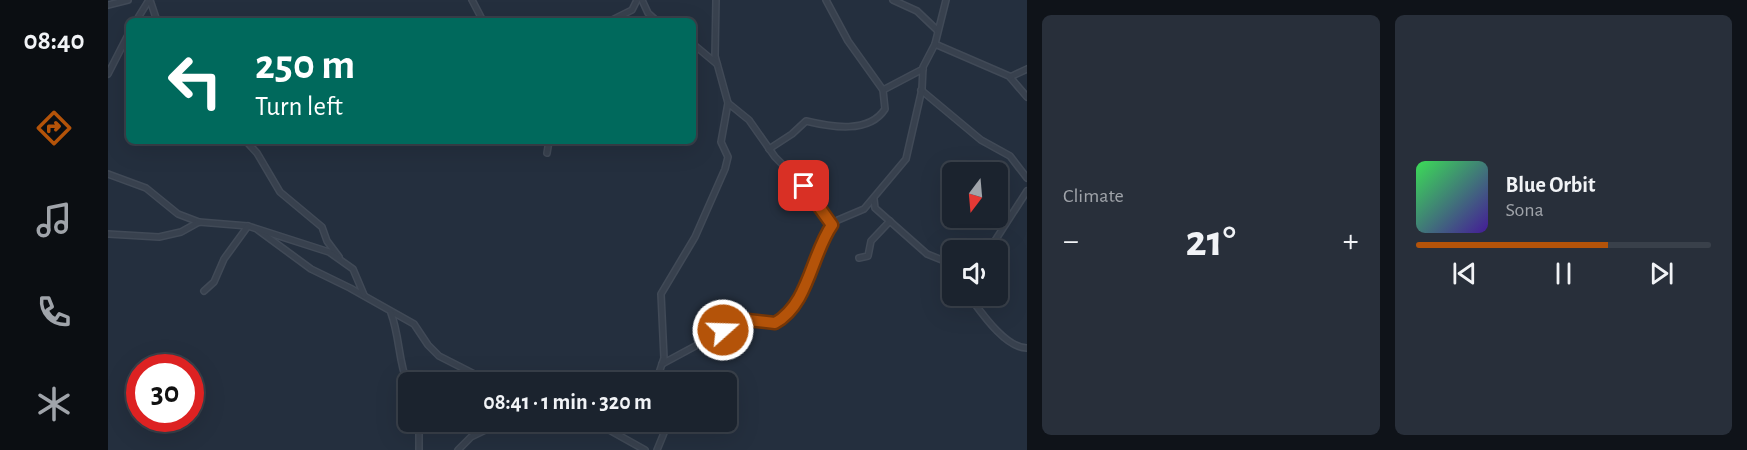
<!DOCTYPE html>
<html lang="en">
<head>
<meta charset="utf-8">
<style>
  :root { --surface:#1b232e; --page:#282f3a; --text:#f1f3f6; --muted:#a0a4aa; --line:#39404a; --accent:#b45309 }
  body { margin:0; font-family:"Alegreya Sans",sans-serif; background:var(--page); color:var(--text); height:100vh; display:flex; flex-direction:column; font-size:22px; white-space:nowrap }
  * { box-sizing:border-box; margin:0 }
  p { font-size:20px; color:var(--muted) }
  .icon { flex:none; width:33px; height:33px; fill:none; stroke:currentColor; stroke-width:2; stroke-linecap:round; stroke-linejoin:round }
  .map { position:relative; flex:1; overflow:hidden }
  .side { display:flex; flex-direction:column; gap:15px; padding:15px; background:#0f1319; width:720px }
  .side>* { flex:none }
  .guide { position:absolute; left:18px; top:18px; width:570px; height:126px; border-radius:9px; box-shadow:0 6px 24px #0002,0 0 0 2px var(--line); background:#00695c; color:#fff; overflow:hidden }
  .needle { width:39px; rotate:196deg }
  .fabs { position:absolute; left:834px; top:162px; display:grid; gap:12px }
  .fabs a { display:grid; place-items:center; width:66px; height:66px; border-radius:9px; background:var(--surface); box-shadow:0 6px 24px #0002,0 0 0 2px var(--line); font-size:30px }
  .speed { position:absolute; left:18px; top:354px; display:flex; gap:12px; font-size:30px; font-weight:700; text-align:center }
  .speed>* { display:grid; place-content:center; width:78px; height:78px; border-radius:50%; background:var(--surface); box-shadow:0 6px 24px #0002,0 0 0 2px var(--line); line-height:1 }
  .speed .limit { border:9px solid #d22; background:#fff; color:#111 }
  .pin { position:absolute; display:grid; place-items:center; width:51px; height:51px; color:#fff; margin:-26px; border-radius:12px; box-shadow:0 3px 9px #0006 }
  .me { position:absolute; width:66px; margin:-33px; rotate:70deg; stroke-linejoin:round; filter:drop-shadow(0 0 4px #0008) }
  .turn { display:flex; align-items:center; gap:21px; height:126px; padding:0 30px; font-size:27px }
  .turn .icon { width:78px; height:78px; stroke-width:2.5 }
  .turn b { display:block; font-size:42px; line-height:51px }
  .big { font-size:45px; font-weight:600; line-height:1.1 }
  .side .tile { flex:1; display:flex; flex-direction:column; justify-content:center; gap:9px; min-width:0; padding:0 21px; border-radius:9px; background:var(--page) }
  .song { display:flex; align-items:center; gap:18px }
  .cover { width:72px; height:72px; border-radius:9px; background:linear-gradient(135deg,hsl(130 70% 55%),hsl(260 70% 35%)) }
  .played { height:6px; border-radius:3px; background:linear-gradient(90deg,var(--accent) 65%,var(--line) 65%) }
  .keys { display:flex; justify-content:space-around; direction:ltr }
  .heat { display:flex; justify-content:space-between; align-items:center; font-size:33px; direction:ltr }
  .side .tiles { flex:1; display:grid; gap:15px; grid-template-columns:repeat(2,1fr) }
  .trip { position:absolute; left:290px; top:372px; width:339px; height:60px; border-radius:9px; background:var(--surface); box-shadow:0 6px 24px #0002,0 0 0 2px var(--line); font-weight:600; line-height:60px; text-align:center }
  main { display:flex; flex:1; min-height:0 }
  .tab-bar { display:flex; flex-direction:column; width:108px; justify-content:space-around; align-items:center; background:#0b0e12; color:var(--muted) }
  .tab-bar .icon { width:42px; height:42px }
  .tab-bar .current { color:var(--accent) }
  .tab-bar b { font-size:27px; color:var(--text) }
  .map>svg:first-child { display:block }
  .lines { fill:none; stroke-linecap:round; stroke-linejoin:round }
  .minor-casing { stroke:#414a57; stroke-width:8 }
  .minor { stroke:#38414e; stroke-width:5 }
  .route-casing { stroke:#753606; stroke-width:15 }
  .route { stroke:#b45309; stroke-width:10 }
</style>
</head>
<body>
<main>
<nav class="tab-bar">
<b>08:40</b>
<svg class="icon current" aria-label="directions" viewBox="0 0 24 24"><path d="M12 3l9 9-9 9-9-9zM9 14v-3h6M13 9l2 2-2 2"/></svg>
<svg class="icon" aria-label="music" viewBox="0 0 24 24"><path d="M9 18V5l10-2v13"/><circle cx="6" cy="18" r="3"/><circle cx="16" cy="16" r="3"/></svg>
<svg class="icon" aria-label="phone" viewBox="0 0 24 24"><path d="M5 4h4l2 5-3 2q2 4 5 5l2-3 5 2v4C11 20 4 13 5 4z"/></svg>
<svg class="icon" aria-label="climate" viewBox="0 0 24 24"><path d="M12 3v18M4 7l16 10M4 17L20 7"/></svg>
</nav>
<div class="map">
<svg width="919" height="450" viewBox="0 0 919 450">
  <rect width="100%" height="100%" fill="#242f3e"/>
  <g class="lines">
    <g class="minor-casing">
      <g id="minor">
        <path d="M42 0 49 21"/>
        <path d="M364 0 375 21"/>
        <path d="M534 0 540 13 549 21"/>
        <path d="M608 0 607 56 620 103 641 120 667 157 696 186 724 225"/>
        <path d="M785 0 809 11 829 30"/>
        <path d="M0 5 20 0"/>
        <path d="M28 21 41 0"/>
        <path d="M502 21 524 10 529 0"/>
        <path d="M585 44 609 64"/>
        <path d="M827 44 901 76 919 97"/>
        <path d="M0 74 21 33"/>
        <path d="M902 77 919 69"/>
        <path d="M775 90 815 69"/>
        <path d="M813 90 873 140 902 156 919 178"/>
        <path d="M138 141 149 153 172 192 214 227 219 241 231 257"/>
        <path d="M661 149 684 134 698 121C723 127 761 134 777 109L775 90 740 41 718 0"/>
        <path d="M439 153 441 141"/>
        <path d="M0 174 38 188 70 214 91 222"/>
        <path d="M766 199 767 208 819 254 844 264"/>
        <path d="M150 230 203 269 242 288 306 324 320 345 331 356 382 382"/>
        <path d="M0 234 51 237 73 232 91 222 140 226 221 252 245 269 256 295"/>
        <path d="M881 250 919 191"/>
        <path d="M751 258 760 256 763 241 782 221"/>
        <path d="M96 291 106 282 116 259 140 226"/>
        <path d="M861 296C873 312 897 348 919 348"/>
        <path d="M283 313C292 337 290 361 300 385"/>
        <path d="M554 364 630 323 647 320 667 323 675 319 691 297 723 226 730 220 756 209 798 159 814 89 815 67 827 44 838 0"/>
        <path d="M548 382 556 358 553 294 587 237 617 169 620 157 613 142 620 103"/>
        <path d="M311 422V450"/>
        <path d="M487 422 537 450"/>
        <path d="M350 450 363 437 394 422"/>
        <path d="M549 450 556 433 554 422"/>
      </g>
    </g>
    <use href="#minor" class="minor"/>
  </g>
  <g class="lines">
    <g class="route-casing">
      <path id="route" d="M615 330 640 320 667 323C701 304 703 255 724 225L696 186"/>
    </g>
    <use href="#route" class="route"/>
  </g>
</svg>
<div class="fabs">
<a><svg class="needle" viewBox="-14 -14 28 28"><path d="M0-13l5 13h-10z" fill="#e53935"/><path d="M0 13l5-13h-10z" fill="#a0a4aa"/></svg></a>
<a><svg class="icon" aria-label="sound" viewBox="0 0 24 24"><path d="M4 9h4l5-4v14l-5-4H4zM17 9q2 3 0 6"/></svg></a>
</div>
<div class="speed"><div class="limit">30</div></div>
<div class="pin" style="left:696px;top:186px;background:#d93025"><svg class="icon" aria-label="arrive" viewBox="0 0 24 24"><path d="M6 21V4h12l-3 4 3 4H6"/></svg></div>
<svg class="me" style="left:615px;top:330px" viewBox="-20 -20 40 40"><circle r="17" fill="#b45309" stroke="#fff" stroke-width="3"/><path d="M0-11L8 9 0 5-8 9z" fill="#fff"/></svg>
<div class="trip">08:41 · 1 min · 320 m</div>
<div class="guide">
<div class="turn"><svg class="icon" aria-label="left" viewBox="0 0 24 24"><path d="M17 20v-9H6M10 6l-5 5 5 5"/></svg><div><b>250 m</b>Turn left</div></div>
</div>
</div>
<section class="side">
<div class="tiles">
<div class="tile"><p>Climate</p>
<div class="heat"><a>−</a><b class="big">21°</b><a>+</a></div>
</div>
<div class="tile">
<div class="song"><i class="cover"></i><div><b>Blue Orbit</b><p>Sona</p></div></div>
<div class="played"></div>
<div class="keys"><svg class="icon" aria-label="previous" viewBox="0 0 24 24"><path d="M18 5L8 12l10 7zM5 5v14"/></svg><svg class="icon" aria-label="pause" viewBox="0 0 24 24"><path d="M8 5v14M16 5v14"/></svg><svg class="icon" aria-label="next" viewBox="0 0 24 24"><path d="M6 5l10 7-10 7zM19 5v14"/></svg></div>
</div>
</div>
</section>
</main>
</body>
</html>
